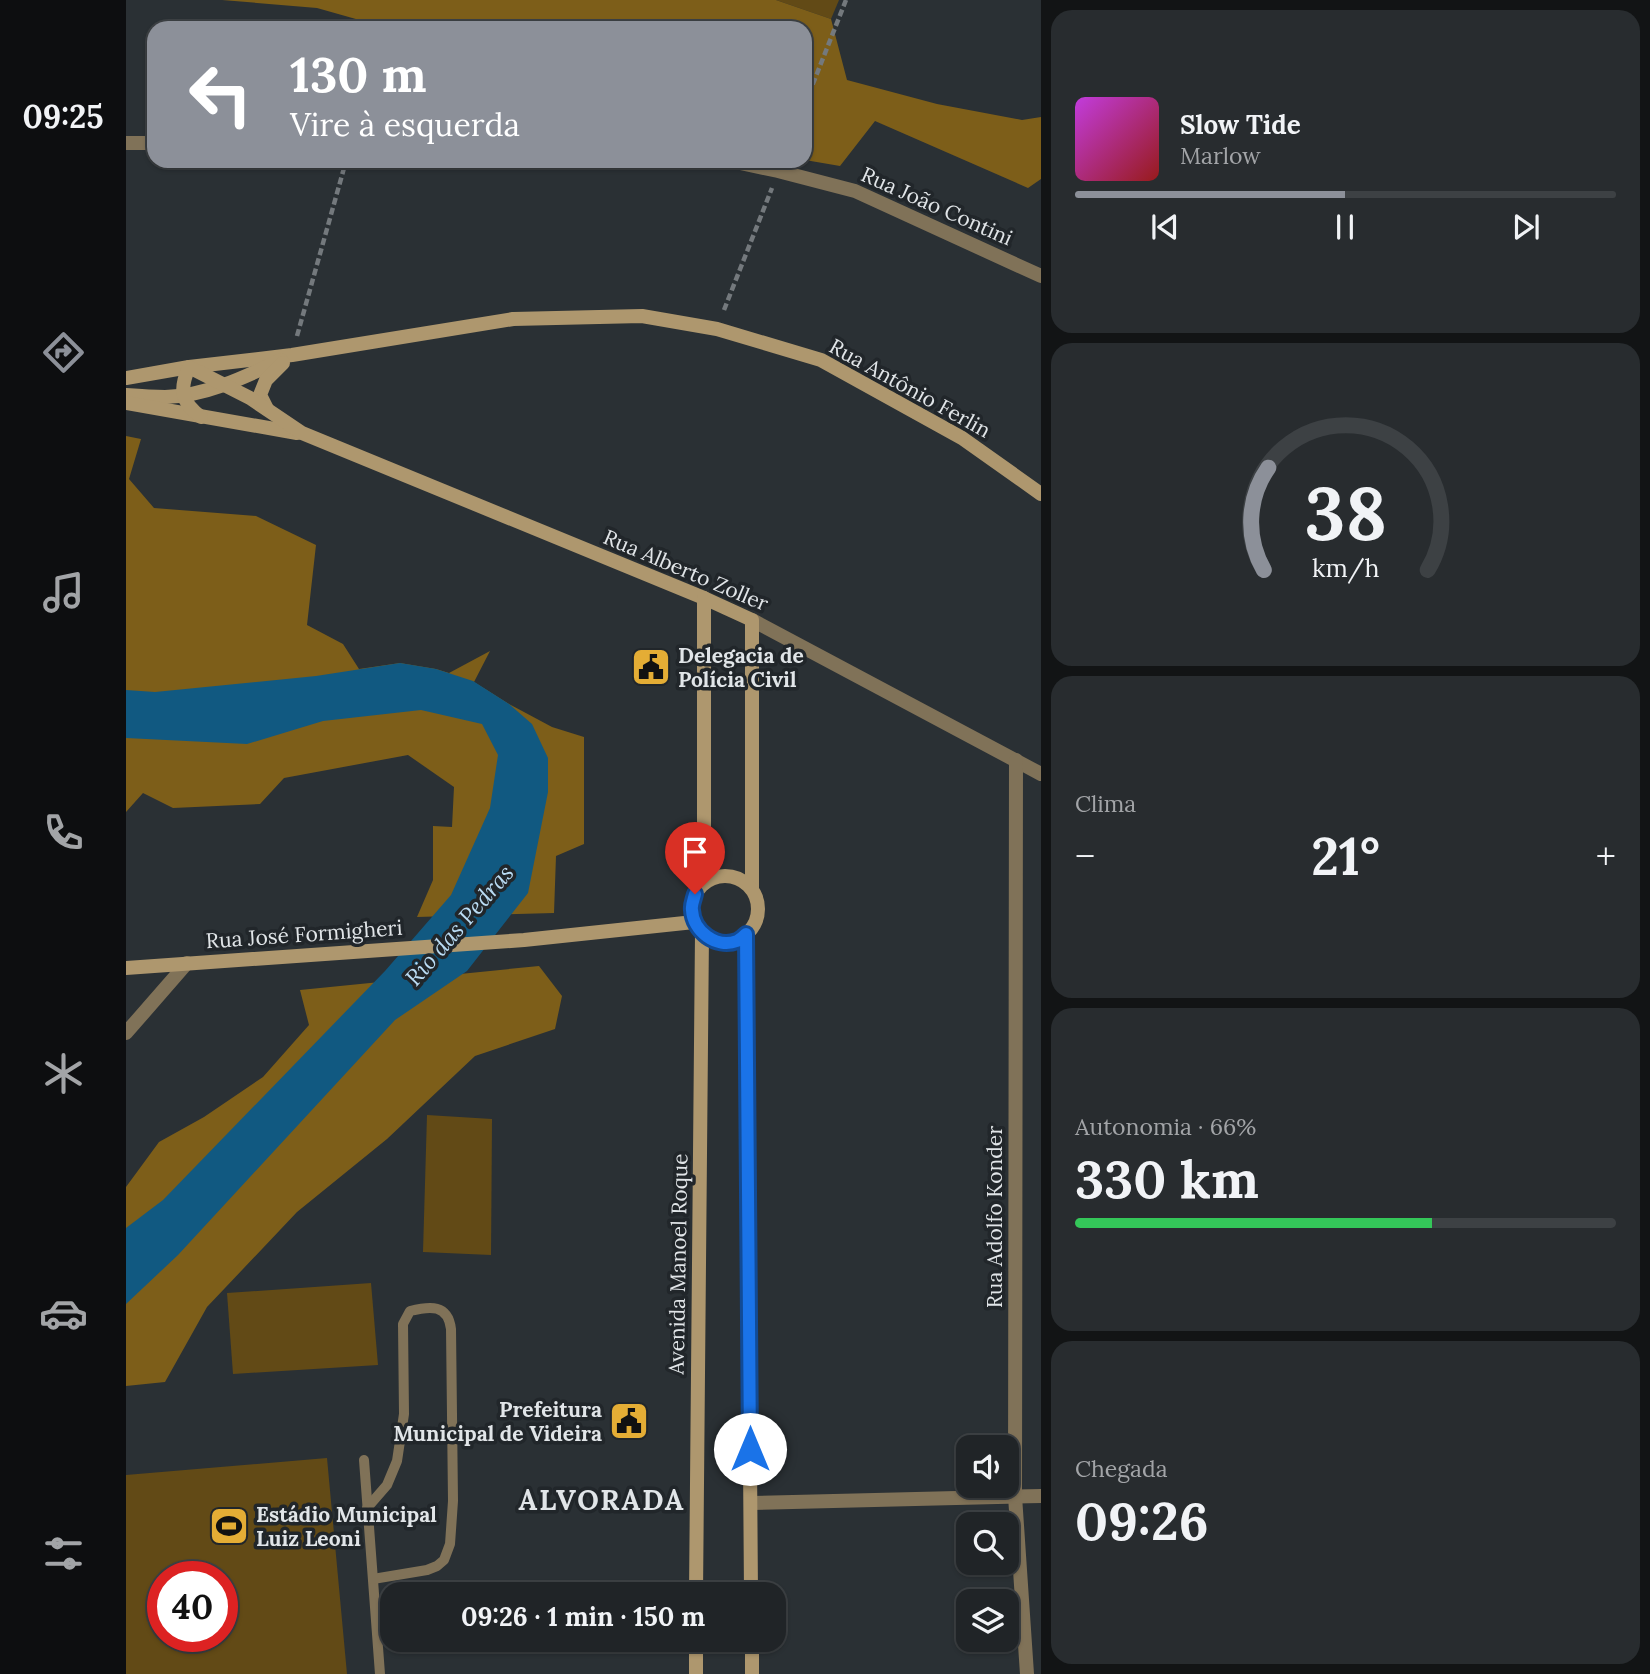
<!DOCTYPE html>
<html lang="pt">
<head>
<meta charset="utf-8">
<style>
  :root { --surface:#202427; --page:#282c2f; --text:#f1f3f6; --muted:#a2a4a7; --line:#3d4144; --accent:#8c9099 }
  body { margin:0; font-family:Lora,serif; background:var(--page); color:var(--text); height:100vh; display:flex; flex-direction:column; font-size:26px; white-space:nowrap }
  * { box-sizing:border-box; margin:0 }
  p { font-size:23px; color:var(--muted) }
  .icon { flex:none; width:38px; height:38px; fill:none; stroke:currentColor; stroke-width:2; stroke-linecap:round; stroke-linejoin:round }
  .map { position:relative; flex:1; overflow:hidden }
  .side { display:flex; flex-direction:column; gap:10px; padding:10px; background:#121415; width:609px }
  .side>* { flex:none }
  .guide { position:absolute; left:21px; top:21px; width:665px; height:147px; border-radius:21px; box-shadow:0 2px 5px #0004,0 0 0 2px var(--line); background:#8c9099; color:#fff; overflow:hidden }
  .buttons { position:absolute; left:830px; top:1435px; display:grid; gap:14px }
  .buttons a { display:grid; place-items:center; width:63px; height:63px; border-radius:14px; background:var(--surface); box-shadow:0 2px 5px #0004,0 0 0 2px var(--line); font-size:35px }
  .speed { position:absolute; left:21px; top:1561px; display:flex; gap:14px; font-size:35px; font-weight:700; text-align:center }
  .speed>* { display:grid; place-content:center; width:91px; height:91px; border-radius:50%; background:var(--surface); box-shadow:0 2px 5px #0004,0 0 0 2px var(--line); line-height:1 }
  .speed .limit { border:10px solid #d22; background:#fff; color:#111 }
  .pin { position:absolute; display:grid; place-items:center; width:60px; height:60px; color:#fff; margin:-72px -30px; border-radius:50% 50% 50% 0; rotate:-45deg; box-shadow:0 0 7px #0007 }
  .pin .icon { rotate:45deg }
  .me { position:absolute; width:77px; margin:-38px; rotate:0deg; stroke-linejoin:round; filter:drop-shadow(0 0 5px #0008) }
  .turn { display:flex; align-items:center; gap:24px; height:147px; padding:0 28px; font-size:32px }
  .turn .icon { width:91px; height:91px; stroke-width:2.5 }
  .turn b { display:block; font-size:49px; line-height:60px }
  .big { font-size:52px; font-weight:800; line-height:1.1 }
  .side .widget { flex:1; display:flex; flex-direction:column; justify-content:center; gap:10px; min-width:0; padding:0 24px; border-radius:21px; background:var(--page) }
  .side .dial { align-items:center; gap:0 }
  .dial svg { height:182px; overflow:visible; fill:none; stroke:var(--line); stroke-width:7; stroke-linecap:round; text-anchor:middle }
  .dial text { fill:var(--text); stroke:none }
  .song { display:flex; align-items:center; gap:21px }
  .cover { width:84px; height:84px; border-radius:10px; background:linear-gradient(135deg,hsl(290 70% 55%),hsl(0 70% 35%)) }
  .played { height:7px; border-radius:4px; background:linear-gradient(90deg,var(--accent) 50%,var(--line) 50%) }
  .keys { display:flex; justify-content:space-around; direction:ltr }
  .heat { display:flex; justify-content:space-between; align-items:center; font-size:38px; direction:ltr }
  .charge { height:10px; border-radius:5px; background:linear-gradient(90deg,#34c759 66%,var(--line) 0) }
  .trip { position:absolute; left:254px; top:1582px; width:406px; height:70px; border-radius:21px; background:var(--surface); box-shadow:0 2px 5px #0004,0 0 0 2px var(--line); font-weight:800; line-height:70px; text-align:center }
  main { display:flex; flex:1; min-height:0 }
  .dock { display:flex; flex-direction:column; width:126px; justify-content:space-around; align-items:center; background:#0d0e10; color:var(--muted) }
  .dock .icon { width:49px; height:49px }
  .dock .active { color:var(--accent) }
  .dock b { font-size:32px; color:var(--text) }
  .map>svg:first-child { display:block }
  .green { fill:#624a16; fill-rule:evenodd }
  .forest { fill:#7d5e19 }
  .water { fill:#115981 }
  .lines { fill:none; stroke-linecap:round; stroke-linejoin:round }
  .path { stroke:#74797d; stroke-width:4.5; stroke-dasharray:7 3.5; stroke-linecap:butt }
  .lane { stroke:#807258; stroke-width:10 }
  .street { stroke:#807258; stroke-width:14 }
  .secondary { stroke:#ae976e; stroke-width:14 }
  .route-casing { stroke:#114b97; stroke-width:18 }
  .route { stroke:#1a73e8; stroke-width:12 }
  .labels { text-anchor:middle; dominant-baseline:central; stroke-width:7; stroke-linejoin:round; paint-order:stroke }
  .street-label { font-size:21px; fill:#e1e5e8; stroke:#21262a }
  .poi-label { font-size:21px; font-weight:bold; fill:#e1e5e8; stroke:#21262a; text-anchor:start }
  .water-label { font-size:23px; font-style:italic; fill:#badcf4; stroke:#21262a }
  .district-label { font-size:28px; font-weight:bold; letter-spacing:2px; fill:#e1e5e8; stroke:#21262a }
</style>
</head>
<body>
<main>
<nav class="dock">
<b>09:25</b>
<svg class="icon active" aria-label="directions" viewBox="0 0 24 24"><path d="M12 3l9 9-9 9-9-9zM9 14v-3h6M13 9l2 2-2 2"/></svg>
<svg class="icon" aria-label="music" viewBox="0 0 24 24"><path d="M9 18V5l10-2v13"/><circle cx="6" cy="18" r="3"/><circle cx="16" cy="16" r="3"/></svg>
<svg class="icon" aria-label="phone" viewBox="0 0 24 24"><path d="M5 4h4l2 5-3 2q2 4 5 5l2-3 5 2v4C11 20 4 13 5 4z"/></svg>
<svg class="icon" aria-label="climate" viewBox="0 0 24 24"><path d="M12 3v18M4 7l16 10M4 17L20 7"/></svg>
<svg class="icon" aria-label="car" viewBox="0 0 24 24"><path d="M5 17H2v-5l4-1 3-4h7l3 4 3 1v5h-3M9 17h6M6 11h13"/><circle cx="7" cy="17" r="2"/><circle cx="17" cy="17" r="2"/></svg>
<svg class="icon" aria-label="filters" viewBox="0 0 24 24"><path d="M4 7h16M4 17h16"/><circle cx="9" cy="7" r="2"/><circle cx="15" cy="17" r="2"/></svg>
</nav>
<div class="map">
<svg width="915" height="1674" viewBox="0 0 915 1674">
  <rect width="100%" height="100%" fill="#2a3034"/>
  <g class="green">
    <path d="M650 0H713L705 19Z"/>
    <path d="M301 1115 366 1119 365 1255 297 1252Z"/>
    <path d="M245 1283 252 1365 107 1374 101 1293Z"/>
    <path d="M201 1458 221 1674H0V1475ZM37 1577H96V1636H37Z"/>
  </g>
  <g class="forest">
    <path d="M96 0H650L705 19 721 80 811 104 896 120 915 117V179L902 188 749 121 714 166 679 160V28H253L251 25 191 8Z"/>
    <path d="M0 436 15 439 3 479 28 508 130 516 190 545 181 625 217 644 233 669 274 663 310 669 323 673 364 651 348 682 383 704 426 727 458 737V844L430 856 428 913 291 917 307 880V826L326 827 328 787 282 755 158 778 134 804 47 808 17 793 0 812Z"/>
    <path d="M413 966 436 996 429 1029 349 1056 261 1139 171 1212 81 1307 39 1382 0 1386V1187L33 1142 78 1117 137 1077 183 1025 174 990Z"/>
  </g>
  <path class="water" d="M274 663 310 669 347 681 383 704 406 724 422 758V792L402 893 341 971 269 1020 52 1255 0 1304V1228L37 1200 259 971 325 895 364 808 372 755 356 724 295 710 197 721 121 744 0 738V690L29 692 190 676Z"/>
  <g class="lines">
    <g class="path">
      <path d="M679 104 720 0"/>
      <path d="M598 310 646 188"/>
      <path d="M171 336 220 161"/>
    </g>
    <g class="lane">
      <path d="M238 1460 254 1674"/>
      <path d="M241 1508 261 1485 271 1461 278 1414 277 1324 284 1311C304 1306 322 1304 325 1329L327 1501 324 1544 318 1560 311 1566 301 1570 247 1579"/>
    </g>
    <g class="street">
      <path d="M0 143H28"/>
      <path d="M605 161 652 171 729 191 915 276"/>
      <path d="M626 620 915 774"/>
      <path d="M890 760 889 1496 901 1674"/>
      <path d="M0 1033 61 963"/>
      <path d="M625 1503 915 1496"/>
    </g>
    <g class="secondary">
      <path d="M0 378 63 367 166 355 387 319 516 316 591 329 695 360 836 438 915 494"/>
      <path d="M0 395C13 396 26 397 39 397 80 396 119 377 155 360"/>
      <path d="M0 403 171 433"/>
      <path d="M141 409 134 395 140 380 157 363"/>
      <path d="M75 417C55 402 53 390 63 367L124 398 176 433 578 598 626 620V888"/>
      <path d="M578 598V882"/>
      <circle cx="599" cy="909" r="33"/>
      <path d="M620 934 625 1594"/>
      <path d="M0 968 398 940 568 922"/>
      <path d="M570 1594 576 933"/>
      <path d="M626 1640V1674"/>
      <path d="M570 1674V1640"/>
    </g>
  </g>
  <g class="lines">
    <g class="route-casing">
      <path id="route" d="M569 894C568 899 565 905 566 910 567 931 590 949 611 941 613 940 619 935 620 934L624 1449"/>
    </g>
    <use href="#route" class="route"/>
  </g>
  <defs>
    <g id="civic-square" transform="scale(2.0125)"><rect x="-9" y="-9" width="18" height="18" rx="4" fill="#e4ad35" stroke="#21262a"/><path d="M-.6-6.5H3V-4.5H.6V-3L4-1V1h2V6H-6V1h2V-1L-.6-3ZM-1.2 2.5V6h2.4V2.5Z" fill="#111"/></g>
    <g id="stadium-square" transform="scale(2.0125)"><rect x="-9" y="-9" width="18" height="18" rx="4" fill="#e4ad35" stroke="#21262a"/><path d="M0-5a6.5 5 0 1 0 0 10a6.5 5 0 1 0 0-10ZM-3.5-1.8h7v3.6h-7Z" fill="#111"/></g>
  </defs>
  <g fill-rule="evenodd">
    <use href="#civic-square" x="525" y="667"/>
    <use href="#civic-square" x="503" y="1421"/>
    <use href="#stadium-square" x="103" y="1526"/>
  </g>
  <g class="labels">
    <g class="street-label">
      <text transform="translate(811 206) rotate(24)">Rua João Contini</text>
      <text transform="translate(784 388) rotate(29)">Rua Antônio Ferlin</text>
      <text transform="translate(560 570) rotate(23)">Rua Alberto Zoller</text>
      <text transform="translate(178 934) rotate(-4)">Rua José Formigheri</text>
      <text transform="translate(868 1217) rotate(-90)">Rua Adolfo Konder</text>
      <text transform="translate(552 1264) rotate(-89)">Avenida Manoel Roque</text>
    </g>
    <g class="poi-label">
      <text x="552" y="655">Delegacia de<tspan x="552" dy="24">Polícia Civil</tspan></text>
      <text x="476" y="1409" text-anchor="end">Prefeitura<tspan x="476" dy="24">Municipal de Videira</tspan></text>
      <text x="130" y="1514">Estádio Municipal<tspan x="130" dy="24">Luiz Leoni</tspan></text>
    </g>
    <g class="water-label">
      <text transform="translate(333 925) rotate(-49)">Rio das Pedras</text>
    </g>
    <g class="district-label">
      <text x="476" y="1500">ALVORADA</text>
    </g>
  </g>
</svg>
<div class="buttons">
<a><svg class="icon" aria-label="sound" viewBox="0 0 24 24"><path d="M4 9h4l5-4v14l-5-4H4zM17 9q2 3 0 6"/></svg></a>
<a><svg class="icon" aria-label="search" viewBox="0 0 24 24"><circle cx="10" cy="10" r="6"/><path d="M15 15l6 6"/></svg></a>
<a><svg class="icon" aria-label="layers" viewBox="0 0 24 24"><path d="M12 4l9 5-9 5-9-5zM3 14l9 5 9-5"/></svg></a>
</div>
<div class="speed"><div class="limit">40</div></div>
<div class="pin" style="left:569px;top:894px;background:#d93025"><svg class="icon" aria-label="arrive" viewBox="0 0 24 24"><path d="M6 21V4h12l-3 4 3 4H6"/></svg></div>
<svg class="me" style="left:624px;top:1449px" viewBox="-20 -20 40 40"><circle r="19" fill="#fff"/><path d="M0-13L10 11 0 6-10 11z" fill="#1a73e8"/></svg>
<div class="trip">09:26 · 1 min · 150 m</div>
<div class="guide">
<div class="turn"><svg class="icon" aria-label="left" viewBox="0 0 24 24"><path d="M17 20v-9H6M10 6l-5 5 5 5"/></svg><div><b>130 m</b>Vire à esquerda</div></div>
</div>
</div>
<section class="side">
<div class="widget">
<div class="song"><i class="cover"></i><div><b>Slow Tide</b><p>Marlow</p></div></div>
<div class="played"></div>
<div class="keys"><svg class="icon" aria-label="previous" viewBox="0 0 24 24"><path d="M18 5L8 12l10 7zM5 5v14"/></svg><svg class="icon" aria-label="pause" viewBox="0 0 24 24"><path d="M8 5v14M16 5v14"/></svg><svg class="icon" aria-label="next" viewBox="0 0 24 24"><path d="M6 5l10 7-10 7zM19 5v14"/></svg></div>
</div>
<div class="widget dial"><svg viewBox="0 0 100 80">
<path d="M14 69A42 42 0 1 1 86 69"/>
<path d="M14 69A42 42 0 0 1 16 24" stroke="#8c9099"/>
<text x="50" y="56" font-size="32" font-weight="700">38</text>
<text x="50" y="72" font-size="11">km/h</text>
</svg></div>
<div class="widget"><p>Clima</p>
<div class="heat"><a>−</a><b class="big">21°</b><a>+</a></div>
</div>
<div class="widget"><p>Autonomia · 66%</p><b class="big">330 km</b><div class="charge"></div></div>
<div class="widget"><p>Chegada</p><b class="big">09:26</b></div>
</section>
</main>
</body>
</html>
